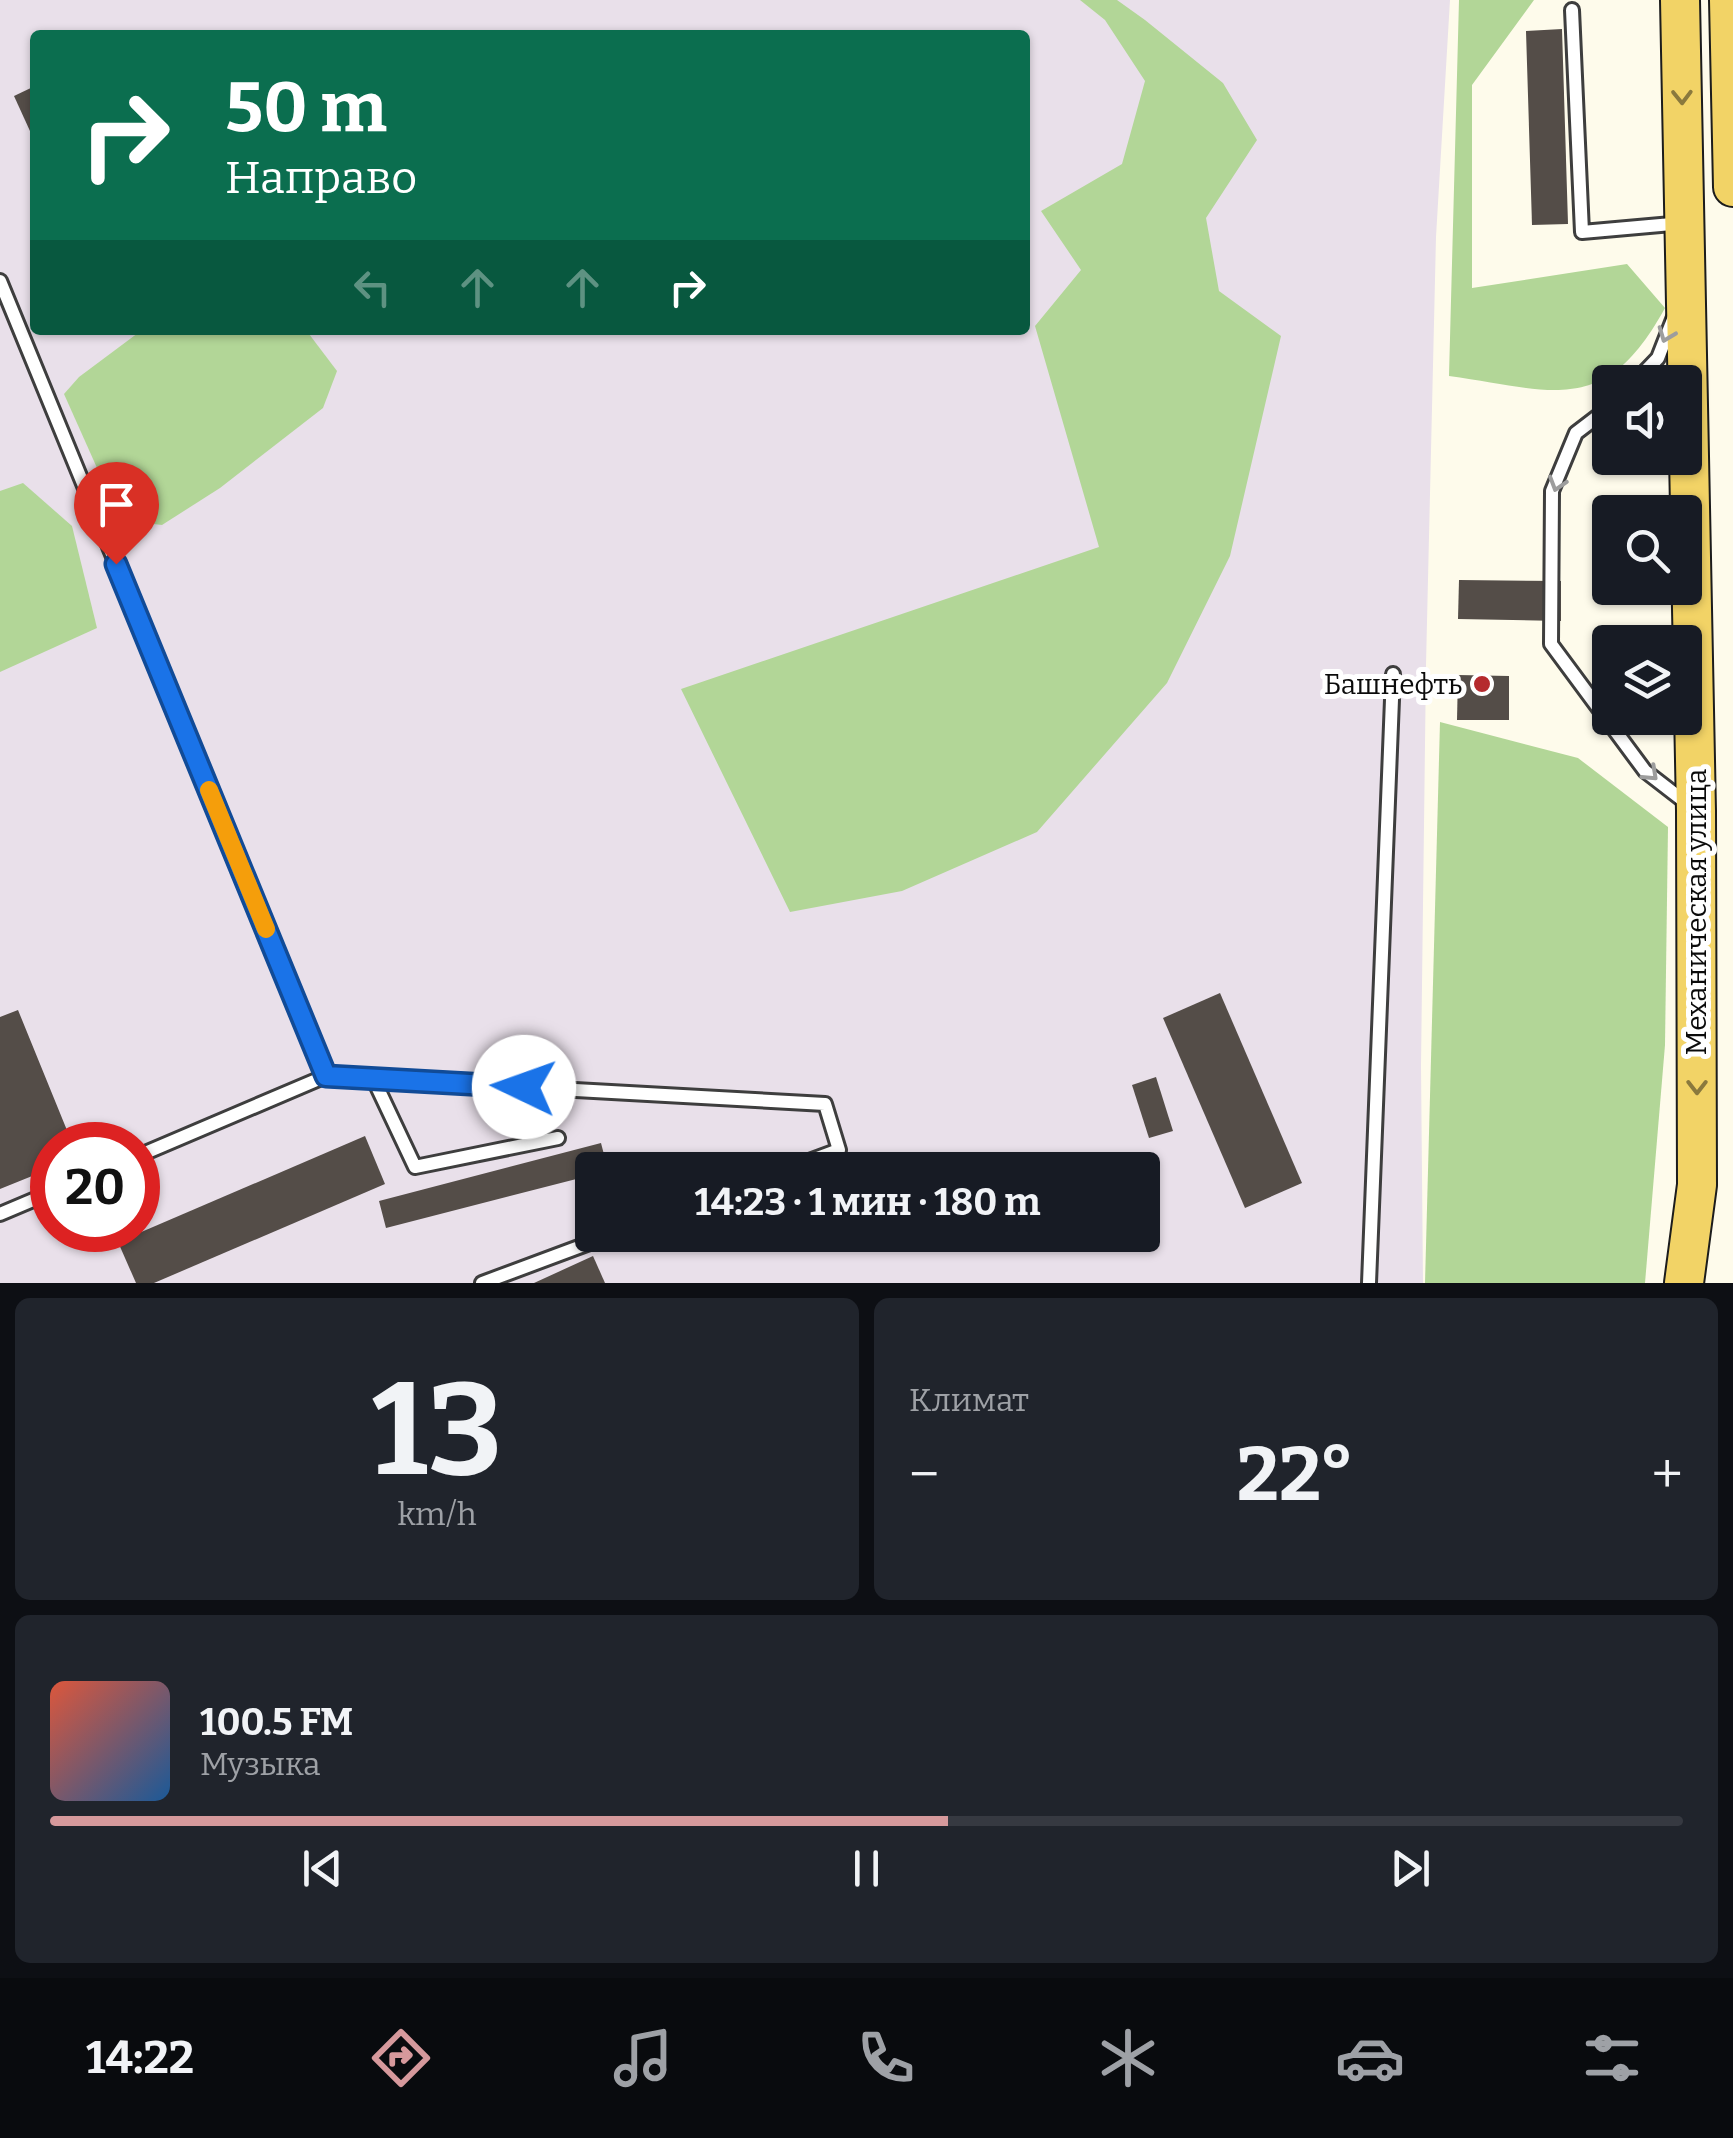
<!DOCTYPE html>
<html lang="ru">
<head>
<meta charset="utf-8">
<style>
  :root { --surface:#171b24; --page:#20242c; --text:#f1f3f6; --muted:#9ea1a6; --line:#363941; --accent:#d6999c }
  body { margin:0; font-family:Bitter,serif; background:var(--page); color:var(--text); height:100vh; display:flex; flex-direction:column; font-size:38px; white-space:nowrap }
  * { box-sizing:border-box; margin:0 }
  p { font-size:32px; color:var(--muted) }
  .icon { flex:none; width:55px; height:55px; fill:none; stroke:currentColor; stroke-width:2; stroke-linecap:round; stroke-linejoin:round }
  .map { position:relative; height:1283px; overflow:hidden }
  .drawer { display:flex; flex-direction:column; gap:15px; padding:15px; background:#0d0f14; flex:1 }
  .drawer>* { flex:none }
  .hud { position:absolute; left:30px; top:30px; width:1000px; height:305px; border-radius:10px; box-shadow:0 2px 8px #0004; background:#0b6e4f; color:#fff; overflow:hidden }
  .buttons { position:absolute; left:1592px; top:365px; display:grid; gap:20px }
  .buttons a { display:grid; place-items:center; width:110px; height:110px; border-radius:10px; background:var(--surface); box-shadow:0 2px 8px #0004; font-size:50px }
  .speed { position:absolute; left:30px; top:1122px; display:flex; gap:20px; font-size:50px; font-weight:700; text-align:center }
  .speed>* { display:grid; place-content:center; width:130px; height:130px; border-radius:50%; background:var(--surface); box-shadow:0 2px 8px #0004; line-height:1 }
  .speed .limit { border:15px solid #d22; background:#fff; color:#111 }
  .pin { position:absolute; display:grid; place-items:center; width:85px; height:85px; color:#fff; margin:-102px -42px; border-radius:50% 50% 50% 0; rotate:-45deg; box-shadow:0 0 10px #0007 }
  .pin .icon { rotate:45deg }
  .me { position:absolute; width:110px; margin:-55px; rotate:273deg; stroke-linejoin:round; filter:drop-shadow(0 0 8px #0008) }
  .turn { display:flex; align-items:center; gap:35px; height:210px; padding:0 30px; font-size:45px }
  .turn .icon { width:130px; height:130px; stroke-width:2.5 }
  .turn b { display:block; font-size:70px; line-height:85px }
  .lanes { display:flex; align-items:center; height:95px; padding:0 30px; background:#0003; justify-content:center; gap:50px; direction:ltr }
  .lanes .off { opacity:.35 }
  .big { font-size:75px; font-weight:700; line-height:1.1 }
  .drawer .widget { flex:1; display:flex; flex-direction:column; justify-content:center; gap:15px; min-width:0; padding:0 35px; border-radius:15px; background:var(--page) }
  .drawer .dial { align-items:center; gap:0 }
  .dial b { font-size:130px; line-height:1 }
  .song { display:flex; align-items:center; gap:30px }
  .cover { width:120px; height:120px; border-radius:15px; background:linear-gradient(135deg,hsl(10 70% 55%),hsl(210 70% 35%)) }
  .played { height:10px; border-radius:5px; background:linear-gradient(90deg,var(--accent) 55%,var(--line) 55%) }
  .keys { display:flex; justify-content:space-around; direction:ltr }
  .heat { display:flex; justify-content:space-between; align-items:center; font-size:55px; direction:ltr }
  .drawer .tiles { flex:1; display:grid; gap:15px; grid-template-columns:1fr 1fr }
  .widget:last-child { grid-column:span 2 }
  .trip { position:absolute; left:575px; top:1152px; width:585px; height:100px; border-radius:10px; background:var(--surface); box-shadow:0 2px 8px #0004; font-weight:700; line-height:100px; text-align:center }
  .tabs { display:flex; height:160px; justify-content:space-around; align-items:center; background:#090b0e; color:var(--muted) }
  .tabs .icon { width:70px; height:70px }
  .tabs .selected { color:var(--accent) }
  .tabs b { font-size:45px; color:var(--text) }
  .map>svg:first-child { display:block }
  .industrial { fill:#e9e0ea; fill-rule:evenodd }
  .forest { fill:#b2d697 }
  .building { fill:#544d48 }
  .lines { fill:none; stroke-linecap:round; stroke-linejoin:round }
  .service-casing { stroke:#3e3e3e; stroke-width:18 }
  .primary-casing { stroke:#1c1c1c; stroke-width:42 }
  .service { stroke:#fff; stroke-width:12 }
  .primary { stroke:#f2d366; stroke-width:38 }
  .oneway { stroke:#8a793d }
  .oneway2 { stroke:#9d9d9d }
  .route-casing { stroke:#114b97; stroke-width:25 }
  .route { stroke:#1a73e8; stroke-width:18 }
  .slow { stroke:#f59e0b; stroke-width:18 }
  .poi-dot { fill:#b52a2e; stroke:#fff; stroke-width:4 }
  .labels { text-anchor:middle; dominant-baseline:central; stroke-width:10; stroke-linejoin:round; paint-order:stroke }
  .poi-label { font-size:28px; fill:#0b0b0b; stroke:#fff; text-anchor:end }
  .street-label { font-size:28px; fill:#0b0b0b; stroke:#fff }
</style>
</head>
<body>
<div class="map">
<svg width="1733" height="1283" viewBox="0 0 1733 1283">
  <rect width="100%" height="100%" fill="#fefbeb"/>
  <path class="industrial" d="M0 0H1450L1436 237 1426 665 1421 1066 1423 1283H0ZM35 35H1025V330H35ZM52 1145H138V1230H52ZM592 1170H1142V1235H592Z"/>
  <g class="forest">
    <path d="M1080 0H1117L1145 20 1223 83 1257 140 1206 218 1219 291 1281 336 1230 556 1167 683 1037 832 902 891 790 912 681 689 1099 547 1035 326 1081 270 1041 211 1122 164 1145 81 1105 20Z"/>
    <path d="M1459 0H1534L1472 85V288L1627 264 1665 308C1605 417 1556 391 1449 376Z"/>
    <path d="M142 330H306L337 371 323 408 220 488 162 525 127 521 110 497 64 394 79 377Z"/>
    <path d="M23 483 72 526 97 628 0 672V491Z"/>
    <path d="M1440 722 1578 758 1668 827 1665 1045 1645 1283H1425Z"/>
  </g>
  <g class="building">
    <path d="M1562 29 1568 224 1532 225 1526 31Z"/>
    <path d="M35 86V142L14 96Z"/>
    <path d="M1459 580 1561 581V621L1458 619Z"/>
    <path d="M1458 675 1509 676V720H1457Z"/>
    <path d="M1220 993 1302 1183 1245 1208 1163 1018Z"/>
    <path d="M18 1010 73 1145H52V1168L0 1189V1017Z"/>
    <path d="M1156 1077 1173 1131 1149 1138 1132 1085Z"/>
    <path d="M365 1136 385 1184 154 1283H136L118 1242Z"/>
    <path d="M601 1143 608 1170H592V1175L386 1228 379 1201Z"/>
    <path d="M734 1235H766L768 1240 741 1252Z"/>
    <path d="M593 1256 605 1283H534Z"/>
  </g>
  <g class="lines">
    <g class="service-casing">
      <g id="service">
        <path d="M1572 10 1582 232 1683 223"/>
        <path d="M0 281 326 1076"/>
        <path d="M1635 382 1658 358 1674 317"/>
        <path d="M1610 407 1576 433 1552 491 1551 644 1645 771 1689 805"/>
        <path d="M373 1078 415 1167 558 1138"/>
        <path d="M138 1156 326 1076 825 1104 839 1150 785 1170"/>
        <path d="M0 1214 52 1192"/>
        <path d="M482 1283 611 1235"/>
        <path d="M1369 1283 1393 674"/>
      </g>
    </g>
    <g class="primary-casing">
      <g id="primary">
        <path d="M1680 0 1696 811 1697 1185 1684 1283"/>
        <path d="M1729 0 1733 187"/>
      </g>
    </g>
    <use href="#service" class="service"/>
    <use href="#primary" class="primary"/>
  </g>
  <defs><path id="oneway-chevron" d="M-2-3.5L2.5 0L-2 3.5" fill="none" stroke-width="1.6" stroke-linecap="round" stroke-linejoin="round" transform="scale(2.5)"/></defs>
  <g class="oneway">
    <use href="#oneway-chevron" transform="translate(1682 97) rotate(89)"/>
    <use href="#oneway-chevron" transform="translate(1697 1087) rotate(90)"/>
  </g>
  <g class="oneway2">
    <use href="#oneway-chevron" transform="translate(1666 335) rotate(111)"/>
    <use href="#oneway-chevron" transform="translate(1557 484) rotate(107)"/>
    <use href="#oneway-chevron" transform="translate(1651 774) rotate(43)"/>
  </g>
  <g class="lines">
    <g class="route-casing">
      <path id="route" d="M116 564 326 1076 524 1087"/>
    </g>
    <use href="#route" class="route"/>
    <path class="slow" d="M209 790 266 929"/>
  </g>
  <circle class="poi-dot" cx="1482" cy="684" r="10"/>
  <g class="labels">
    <g class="poi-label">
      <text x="1462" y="684">Башнефть</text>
    </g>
    <g class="street-label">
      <text transform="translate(1696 912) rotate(-90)">Механическая улица</text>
    </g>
  </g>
</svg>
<div class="buttons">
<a><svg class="icon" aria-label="sound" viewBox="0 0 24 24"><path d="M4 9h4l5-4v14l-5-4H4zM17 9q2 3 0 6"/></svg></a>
<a><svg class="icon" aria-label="search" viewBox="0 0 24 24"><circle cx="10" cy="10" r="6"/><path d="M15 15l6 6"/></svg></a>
<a><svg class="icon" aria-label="layers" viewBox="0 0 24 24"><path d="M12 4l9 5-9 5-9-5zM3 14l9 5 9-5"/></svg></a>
</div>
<div class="speed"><div class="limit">20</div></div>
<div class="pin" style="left:116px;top:564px;background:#d93025"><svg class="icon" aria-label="arrive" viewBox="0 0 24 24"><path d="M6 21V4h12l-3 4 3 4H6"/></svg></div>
<svg class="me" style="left:524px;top:1087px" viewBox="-20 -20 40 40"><circle r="19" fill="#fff"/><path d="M0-13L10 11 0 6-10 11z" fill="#1a73e8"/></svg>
<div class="trip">14:23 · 1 мин · 180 m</div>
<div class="hud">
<div class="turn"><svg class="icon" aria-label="right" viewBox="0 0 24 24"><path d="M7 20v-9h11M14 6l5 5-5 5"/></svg><div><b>50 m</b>Направо</div></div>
<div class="lanes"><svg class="icon off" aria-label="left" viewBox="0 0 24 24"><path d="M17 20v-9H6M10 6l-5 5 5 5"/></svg><svg class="icon off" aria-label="ahead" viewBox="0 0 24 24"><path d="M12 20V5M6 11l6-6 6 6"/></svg><svg class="icon off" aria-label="ahead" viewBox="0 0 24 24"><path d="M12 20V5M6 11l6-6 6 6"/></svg><svg class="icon" aria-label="right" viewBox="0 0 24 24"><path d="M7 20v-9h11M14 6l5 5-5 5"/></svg></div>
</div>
</div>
<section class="drawer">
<div class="tiles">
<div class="widget dial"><b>13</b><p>km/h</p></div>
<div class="widget"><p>Климат</p>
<div class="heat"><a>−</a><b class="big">22°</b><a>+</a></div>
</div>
<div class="widget">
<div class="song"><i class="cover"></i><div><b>100.5 FM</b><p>Музыка</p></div></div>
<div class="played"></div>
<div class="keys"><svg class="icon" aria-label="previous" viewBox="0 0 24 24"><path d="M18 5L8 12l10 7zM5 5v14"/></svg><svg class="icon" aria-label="pause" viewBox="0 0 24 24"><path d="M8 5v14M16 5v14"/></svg><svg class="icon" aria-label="next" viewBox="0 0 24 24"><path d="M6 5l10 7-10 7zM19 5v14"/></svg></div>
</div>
</div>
</section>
<nav class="tabs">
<b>14:22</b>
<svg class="icon selected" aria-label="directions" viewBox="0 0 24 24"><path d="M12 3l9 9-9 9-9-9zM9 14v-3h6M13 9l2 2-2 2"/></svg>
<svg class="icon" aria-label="music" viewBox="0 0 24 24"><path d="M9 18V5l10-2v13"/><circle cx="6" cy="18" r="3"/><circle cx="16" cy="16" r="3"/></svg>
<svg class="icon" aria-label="phone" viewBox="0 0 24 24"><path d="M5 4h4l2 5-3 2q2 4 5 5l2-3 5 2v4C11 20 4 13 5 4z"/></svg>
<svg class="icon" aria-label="climate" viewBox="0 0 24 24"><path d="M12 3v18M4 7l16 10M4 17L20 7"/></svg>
<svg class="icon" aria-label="car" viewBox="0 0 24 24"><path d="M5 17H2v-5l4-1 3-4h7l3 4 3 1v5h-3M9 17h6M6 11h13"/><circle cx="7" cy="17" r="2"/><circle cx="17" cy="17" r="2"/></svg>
<svg class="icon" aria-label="filters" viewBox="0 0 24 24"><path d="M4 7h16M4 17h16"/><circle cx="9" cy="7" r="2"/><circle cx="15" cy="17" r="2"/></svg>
</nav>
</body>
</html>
